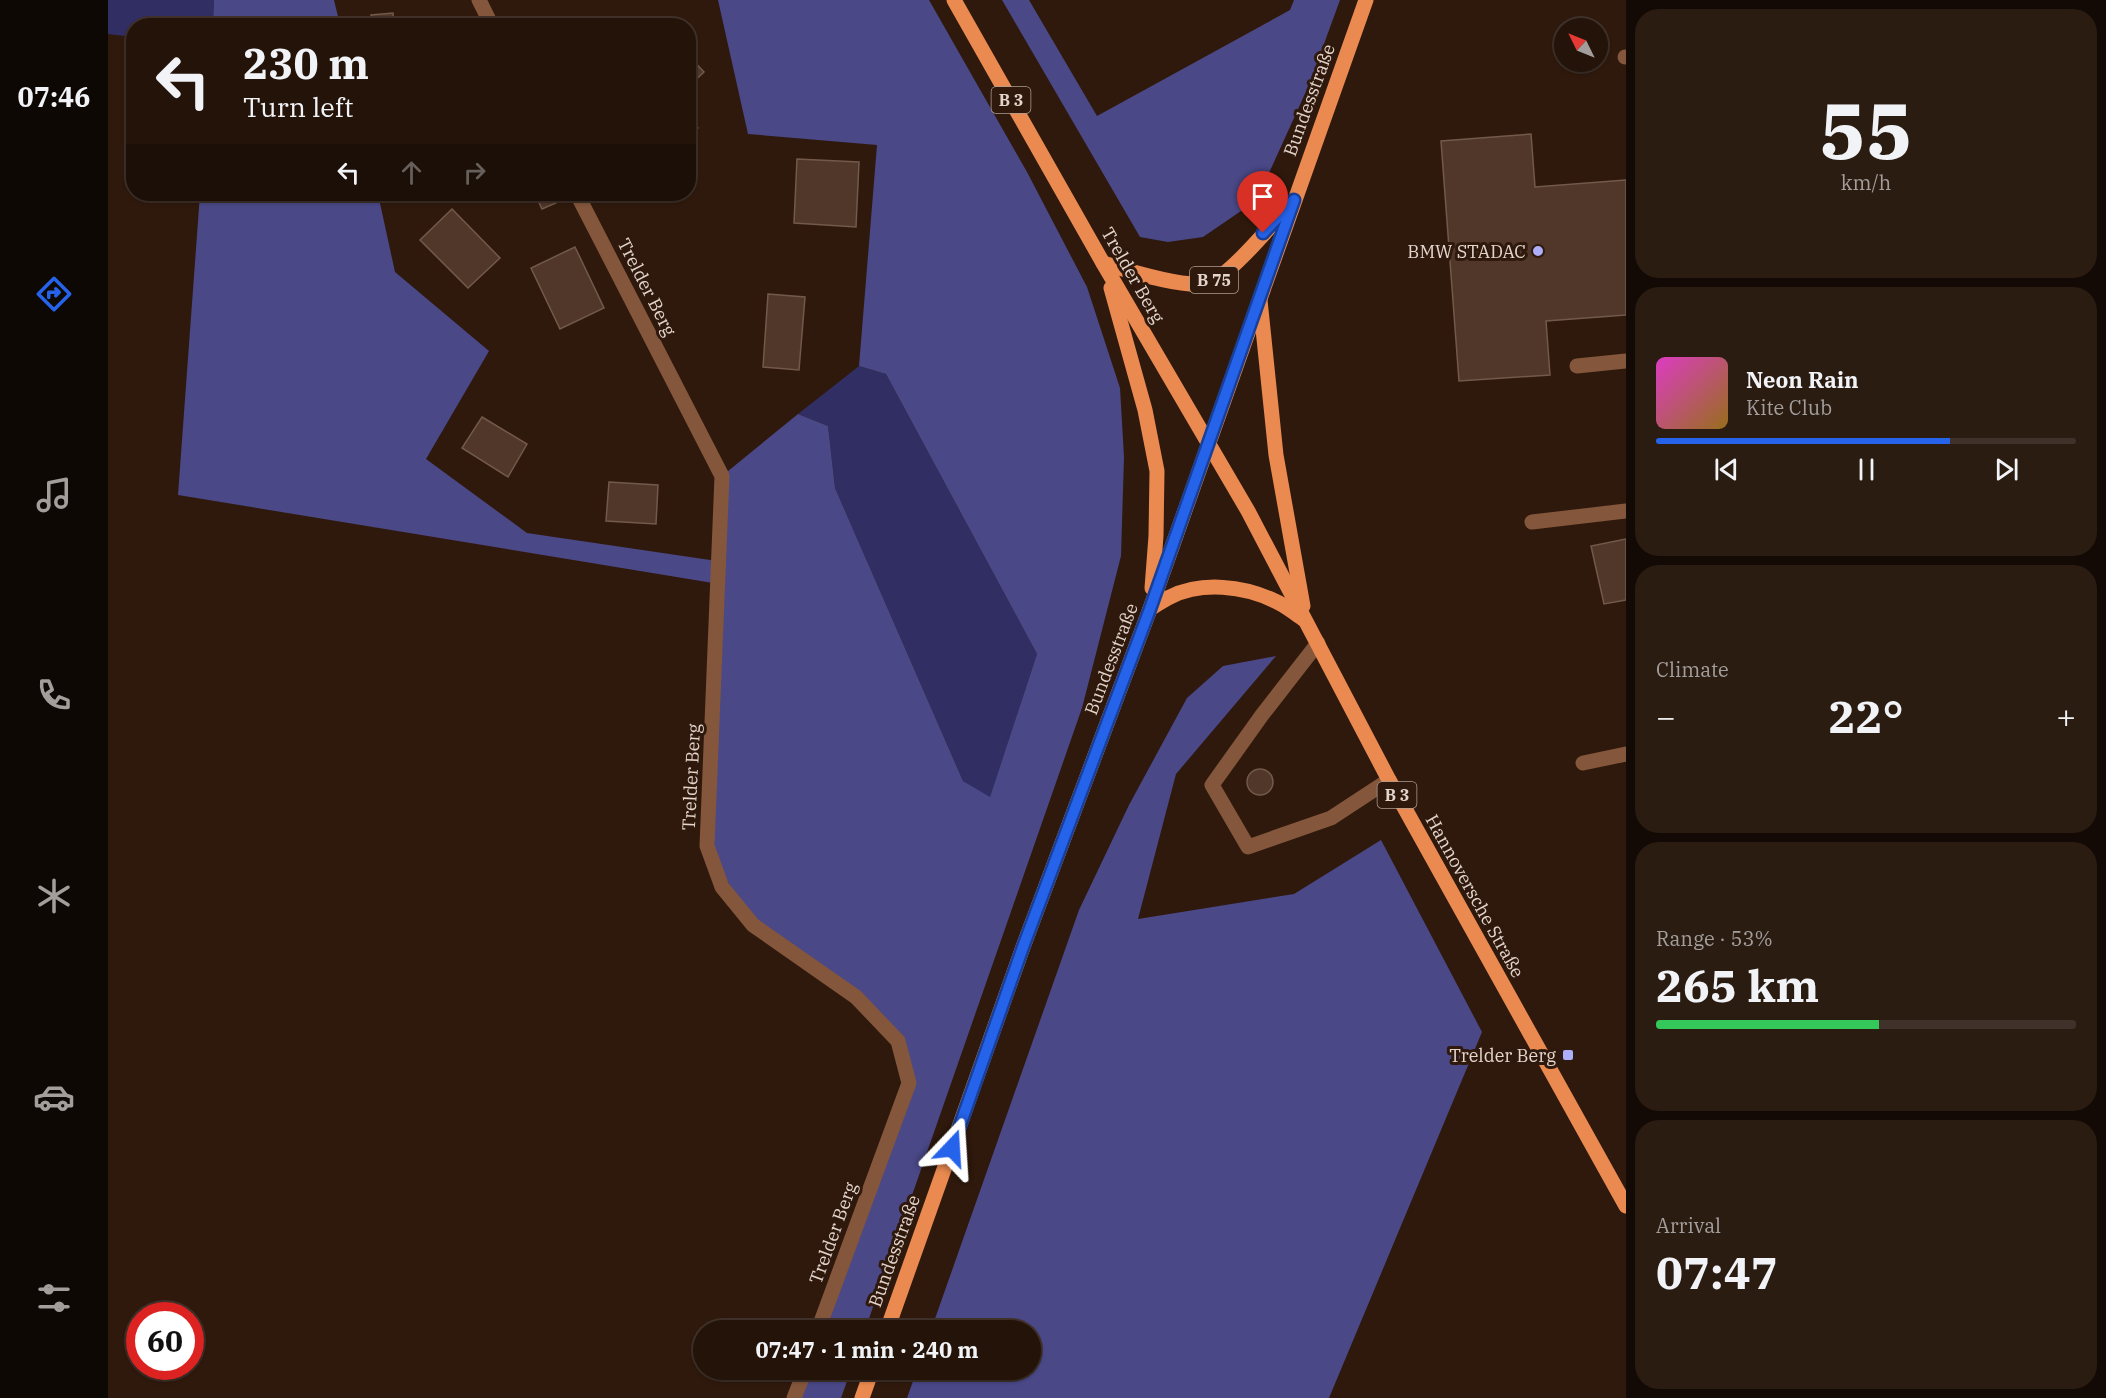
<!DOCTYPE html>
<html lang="en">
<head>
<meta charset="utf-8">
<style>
  :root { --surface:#231309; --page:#2b1c12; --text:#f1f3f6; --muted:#a39e9c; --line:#40322a; --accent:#2563eb }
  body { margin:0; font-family:"IBM Plex Serif",serif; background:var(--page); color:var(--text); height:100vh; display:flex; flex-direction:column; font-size:22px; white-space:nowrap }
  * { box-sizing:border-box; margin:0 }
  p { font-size:20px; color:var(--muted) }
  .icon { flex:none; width:33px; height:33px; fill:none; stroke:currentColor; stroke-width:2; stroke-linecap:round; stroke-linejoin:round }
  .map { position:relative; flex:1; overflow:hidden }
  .sheet { display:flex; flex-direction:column; gap:9px; padding:9px; background:#130a05; width:480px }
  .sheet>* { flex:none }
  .top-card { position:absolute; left:18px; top:18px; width:570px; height:183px; border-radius:24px; box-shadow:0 2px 4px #0004,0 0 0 2px var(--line); background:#231309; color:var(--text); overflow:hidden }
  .needle { width:39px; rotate:313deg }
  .tools { position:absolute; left:1446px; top:18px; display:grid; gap:12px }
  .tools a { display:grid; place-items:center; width:54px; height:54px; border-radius:50%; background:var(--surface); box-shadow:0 2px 4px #0004,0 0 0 2px var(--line); font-size:30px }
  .speed { position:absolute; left:18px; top:1302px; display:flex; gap:12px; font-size:30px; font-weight:700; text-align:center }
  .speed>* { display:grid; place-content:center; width:78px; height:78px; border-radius:50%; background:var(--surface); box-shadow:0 2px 4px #0004,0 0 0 2px var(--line); line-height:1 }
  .speed .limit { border:9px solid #d22; background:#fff; color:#111 }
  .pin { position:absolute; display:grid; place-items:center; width:51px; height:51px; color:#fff; margin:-62px -26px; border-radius:50% 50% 50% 0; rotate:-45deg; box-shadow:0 0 6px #0007 }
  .pin .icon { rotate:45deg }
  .me { position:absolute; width:66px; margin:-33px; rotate:20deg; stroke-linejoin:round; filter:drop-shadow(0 0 4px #0008) }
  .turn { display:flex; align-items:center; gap:21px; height:126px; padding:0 18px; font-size:27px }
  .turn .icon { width:78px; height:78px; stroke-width:2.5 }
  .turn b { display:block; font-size:42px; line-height:51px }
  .lanes { display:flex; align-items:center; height:57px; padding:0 18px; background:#0003; justify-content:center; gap:30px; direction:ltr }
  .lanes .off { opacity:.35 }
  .big { font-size:45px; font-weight:700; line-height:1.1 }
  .sheet .card { flex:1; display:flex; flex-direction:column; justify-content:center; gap:9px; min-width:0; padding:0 21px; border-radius:24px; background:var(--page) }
  .sheet .dial { align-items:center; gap:0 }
  .dial b { font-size:78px; line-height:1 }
  .song { display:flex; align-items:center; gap:18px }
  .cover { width:72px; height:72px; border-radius:9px; background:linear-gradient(135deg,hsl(310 70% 55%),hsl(40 70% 35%)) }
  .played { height:6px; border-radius:3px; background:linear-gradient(90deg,var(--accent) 70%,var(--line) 70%) }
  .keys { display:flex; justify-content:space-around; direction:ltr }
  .heat { display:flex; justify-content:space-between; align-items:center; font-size:33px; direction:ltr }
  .charge { height:9px; border-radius:4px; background:linear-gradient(90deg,#34c759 53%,var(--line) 0) }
  .trip { position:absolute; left:585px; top:1320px; width:348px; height:60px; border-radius:30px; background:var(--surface); box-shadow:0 2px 4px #0004,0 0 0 2px var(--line); font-weight:700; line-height:60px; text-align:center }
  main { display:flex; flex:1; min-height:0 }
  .menu { display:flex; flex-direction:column; width:108px; justify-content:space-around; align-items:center; background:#0e0804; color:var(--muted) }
  .menu .icon { width:42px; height:42px }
  .menu .on { color:var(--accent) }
  .menu b { font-size:27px; color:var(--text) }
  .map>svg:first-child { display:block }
  .green { fill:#312e64 }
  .forest { fill:#4a4887 }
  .building { fill:#503729; stroke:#73594a; stroke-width:1.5 }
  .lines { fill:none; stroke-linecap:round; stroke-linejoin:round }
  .lane { stroke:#84563b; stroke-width:15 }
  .street { stroke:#84563b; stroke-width:15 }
  .primary { stroke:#ea8a50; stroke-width:15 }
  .route-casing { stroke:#184099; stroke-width:15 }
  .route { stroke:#2563eb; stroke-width:10 }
  .poi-dot { fill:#adaffb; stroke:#2f190c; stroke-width:2 }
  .labels { text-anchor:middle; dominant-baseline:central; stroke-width:6; stroke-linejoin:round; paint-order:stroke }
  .shield { fill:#2f190c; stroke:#ae9d92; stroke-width:1.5 }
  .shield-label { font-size:16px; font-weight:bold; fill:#e4d5cc }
  .street-label { font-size:18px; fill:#e4d5cc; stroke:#2f190c }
  .poi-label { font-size:18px; fill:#e4d5cc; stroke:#2f190c; text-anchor:end }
</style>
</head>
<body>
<main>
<nav class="menu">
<b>07:46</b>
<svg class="icon on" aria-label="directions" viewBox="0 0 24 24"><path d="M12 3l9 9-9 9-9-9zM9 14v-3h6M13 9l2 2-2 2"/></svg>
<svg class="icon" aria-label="music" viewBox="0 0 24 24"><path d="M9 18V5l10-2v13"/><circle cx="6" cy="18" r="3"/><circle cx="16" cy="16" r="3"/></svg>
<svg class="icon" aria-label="phone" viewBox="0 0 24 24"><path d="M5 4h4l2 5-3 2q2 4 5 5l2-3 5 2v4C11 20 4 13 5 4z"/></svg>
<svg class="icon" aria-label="climate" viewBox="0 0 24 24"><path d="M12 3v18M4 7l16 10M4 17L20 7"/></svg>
<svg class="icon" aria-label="car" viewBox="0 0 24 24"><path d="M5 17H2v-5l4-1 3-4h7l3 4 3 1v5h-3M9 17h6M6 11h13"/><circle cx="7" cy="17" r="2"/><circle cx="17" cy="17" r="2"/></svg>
<svg class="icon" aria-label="filters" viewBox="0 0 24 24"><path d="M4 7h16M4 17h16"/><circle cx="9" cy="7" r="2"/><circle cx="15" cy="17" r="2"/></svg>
</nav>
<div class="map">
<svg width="1518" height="1398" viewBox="0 0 1518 1398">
  <rect width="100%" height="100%" fill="#2f190c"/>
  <g class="green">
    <path d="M0 0H106L105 25 26 26 25 37 0 34Z"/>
    <path d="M751 366 778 374 929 654 882 798 855 781 727 488 720 426 690 414Z"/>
  </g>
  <g class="forest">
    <path d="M106 0H226L232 25H105Z"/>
    <path d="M610 0H821L919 172 979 287 1012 388 1016 457 1013 556 974 708 757 1330H710L801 1083 790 1041 749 997 645 925 599 846 611 584 70 495 92 194H270L287 272 381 351 318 459 419 533 609 561 614 476 690 414 720 426 727 488 855 781 882 797 929 654 778 374 751 366 769 145 640 134Z"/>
    <path d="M894 0H921L989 116 1182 10 1186 0H1232L1201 85 1161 173 1133 211 1095 237 1060 242 1032 237Z"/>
    <path d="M1168 656 1068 774 1030 919 1186 894 1273 840 1374 1032 1221 1398H799L809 1370H922V1330H823L971 910 1021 805 1079 698 1115 666Z"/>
    <path d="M697 1370H743L733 1398H687Z"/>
  </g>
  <g class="building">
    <path d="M285 13 286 26H264L263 15Z"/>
    <path d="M580 55 596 72 580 87Z"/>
    <path d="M580 117 590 128 580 137Z"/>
    <path d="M1423 134 1427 187 1518 180V315L1438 321 1442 375 1351 381 1333 141Z"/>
    <path d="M689 159 751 162 748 227 686 223Z"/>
    <path d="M427 194H443L448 203 434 209Z"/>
    <path d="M344 209 392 258 360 288 312 240Z"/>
    <path d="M467 247 496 308 452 329 423 268Z"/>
    <path d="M660 294 697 297 691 370 655 367Z"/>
    <path d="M374 417 419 444 400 477 354 448Z"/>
    <path d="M501 482 550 485 548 524 498 521Z"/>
    <path d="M1518 539V600L1496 604 1483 546Z"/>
    <circle cx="1152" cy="782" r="13"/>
  </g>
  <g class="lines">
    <g class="lane">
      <path d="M1517 57H1518"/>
      <path d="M1469 366 1518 361"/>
      <path d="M1424 522 1518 511"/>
      <path d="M1210 643 1154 715 1104 785 1140 847 1223 818 1281 780"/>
      <path d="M1475 763 1518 754"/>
    </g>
    <g class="street">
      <path d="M371 0 384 26"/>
      <path d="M469 194 614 476 599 846 614 887 645 925 748 997 790 1041 801 1083 710 1330"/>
      <path d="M686 1398 697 1370"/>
    </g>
    <g class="primary">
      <path d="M846 0 995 263 1140 511 1281 780 1518 1206"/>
      <path d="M995 263C1018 270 1082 291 1103 282 1125 272 1164 224 1182 205"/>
      <path d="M1003 288 1037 410 1049 471 1048 536 1044 588"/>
      <path d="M1152 300 1168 455 1195 606"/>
      <path d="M1042 609C1049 605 1055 600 1062 597 1094 581 1136 586 1167 601 1177 605 1186 613 1195 619"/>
      <path d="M779 1330 915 947 1042 609 1258 0"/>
      <path d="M754 1398 764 1370"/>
    </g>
  </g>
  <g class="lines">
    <g class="route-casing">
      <path id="route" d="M844 1148 915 947 1042 609 1186 200 1155 233"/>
    </g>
    <use href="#route" class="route"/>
  </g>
  <g class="poi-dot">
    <circle cx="1430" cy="251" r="6"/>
    <rect x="1454" y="1049" width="12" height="12" rx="3"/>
  </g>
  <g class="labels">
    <g class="shield">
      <rect x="883.5" y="87" width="39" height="26" rx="4.5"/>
      <rect x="1082" y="267" width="48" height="26" rx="4.5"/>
      <rect x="1269.5" y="782" width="39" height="26" rx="4.5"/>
    </g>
    <g class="shield-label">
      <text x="903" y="100">B 3</text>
      <text x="1106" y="280">B 75</text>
      <text x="1289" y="795">B 3</text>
    </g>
    <g class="street-label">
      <text transform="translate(1201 100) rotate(-70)">Bundesstraße</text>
      <text transform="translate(1025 275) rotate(60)">Trelder Berg</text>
      <text transform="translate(539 287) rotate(63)">Trelder Berg</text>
      <text transform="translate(1003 659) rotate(-69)">Bundesstraße</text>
      <text transform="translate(583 777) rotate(-87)">Trelder Berg</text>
      <text transform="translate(1367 896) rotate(61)">Hannoversche Straße</text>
      <text transform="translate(725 1233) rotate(-70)">Trelder Berg</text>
      <text transform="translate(786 1251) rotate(-70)">Bundesstraße</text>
    </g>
    <g class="poi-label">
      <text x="1418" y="251">BMW STADAC</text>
      <text x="1448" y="1055">Trelder Berg</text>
    </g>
  </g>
</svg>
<div class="tools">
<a><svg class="needle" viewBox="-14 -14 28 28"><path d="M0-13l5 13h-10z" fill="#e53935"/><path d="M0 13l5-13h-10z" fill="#a39e9c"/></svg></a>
</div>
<div class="speed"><div class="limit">60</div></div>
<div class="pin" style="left:1155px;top:233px;background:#d93025"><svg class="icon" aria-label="arrive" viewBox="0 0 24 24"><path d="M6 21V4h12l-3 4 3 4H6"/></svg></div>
<svg class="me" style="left:844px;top:1148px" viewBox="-20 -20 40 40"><path d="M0-17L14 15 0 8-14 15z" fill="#2563eb" stroke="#fff" stroke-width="4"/></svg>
<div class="trip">07:47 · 1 min · 240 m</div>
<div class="top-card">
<div class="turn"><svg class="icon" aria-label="left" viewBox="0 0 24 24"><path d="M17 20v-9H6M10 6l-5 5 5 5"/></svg><div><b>230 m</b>Turn left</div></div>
<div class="lanes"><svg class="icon" aria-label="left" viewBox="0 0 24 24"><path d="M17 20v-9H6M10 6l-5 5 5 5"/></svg><svg class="icon off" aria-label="ahead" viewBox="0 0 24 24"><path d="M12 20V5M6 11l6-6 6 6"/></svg><svg class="icon off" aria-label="right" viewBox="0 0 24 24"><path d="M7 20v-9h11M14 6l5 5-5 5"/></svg></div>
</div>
</div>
<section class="sheet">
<div class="card dial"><b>55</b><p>km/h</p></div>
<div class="card">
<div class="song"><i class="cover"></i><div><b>Neon Rain</b><p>Kite Club</p></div></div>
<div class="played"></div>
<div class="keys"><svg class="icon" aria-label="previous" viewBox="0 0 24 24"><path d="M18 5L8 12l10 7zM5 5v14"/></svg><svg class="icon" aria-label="pause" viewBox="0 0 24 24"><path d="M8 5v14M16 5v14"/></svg><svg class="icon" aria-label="next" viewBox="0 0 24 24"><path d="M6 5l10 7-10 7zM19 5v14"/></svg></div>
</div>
<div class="card"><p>Climate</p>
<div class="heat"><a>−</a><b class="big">22°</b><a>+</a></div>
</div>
<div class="card"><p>Range · 53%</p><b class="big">265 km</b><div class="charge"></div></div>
<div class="card"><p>Arrival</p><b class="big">07:47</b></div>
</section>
</main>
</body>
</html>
